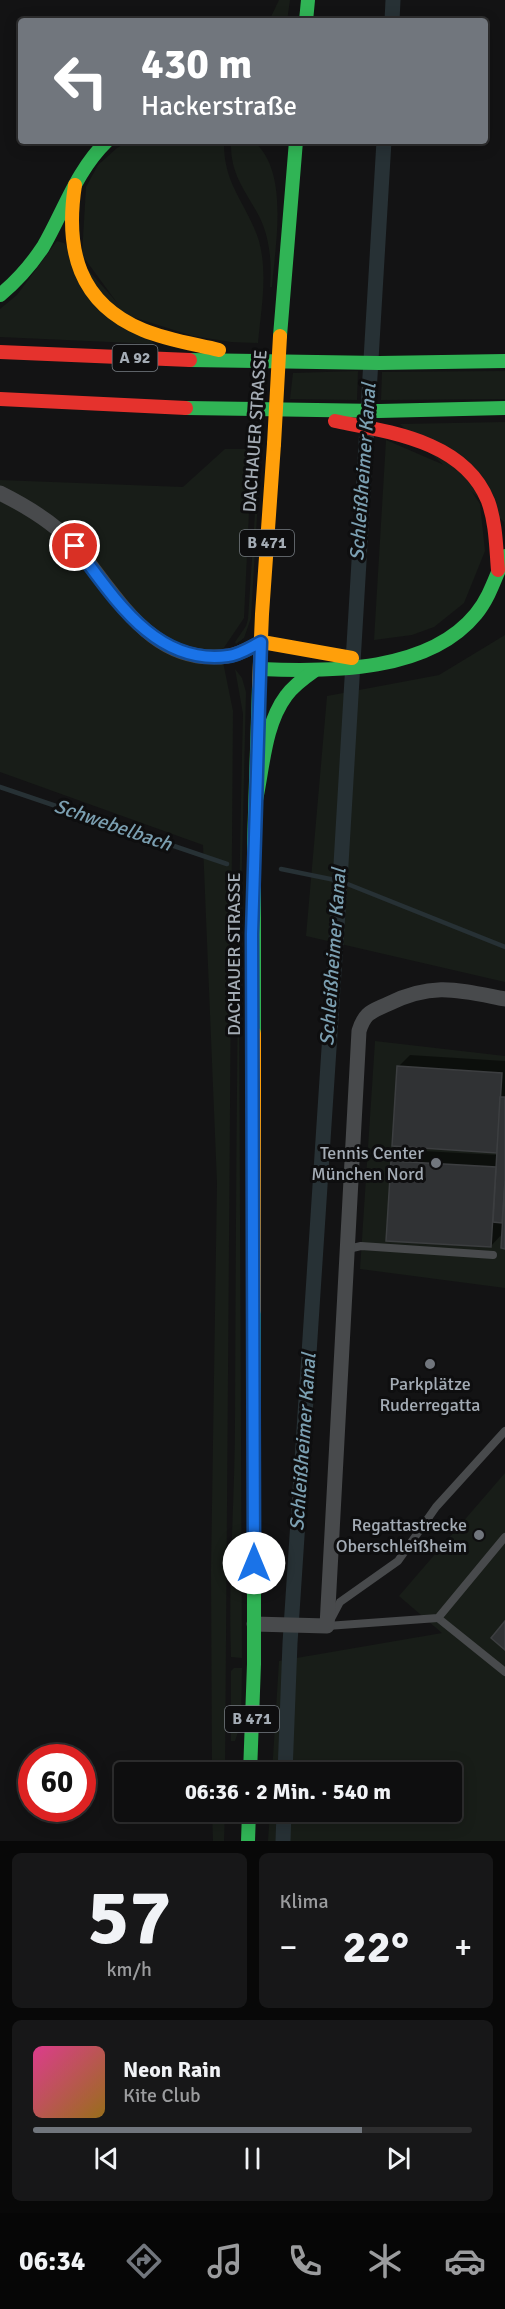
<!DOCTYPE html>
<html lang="de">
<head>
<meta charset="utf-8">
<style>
  :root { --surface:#0e0e0f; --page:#171718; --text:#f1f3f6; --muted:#9b9c9e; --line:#2e2e2f; --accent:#71767d }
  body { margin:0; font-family:Signika,sans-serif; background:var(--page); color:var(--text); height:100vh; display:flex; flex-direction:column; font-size:22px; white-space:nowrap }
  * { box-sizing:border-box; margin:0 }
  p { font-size:20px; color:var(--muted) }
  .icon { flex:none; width:33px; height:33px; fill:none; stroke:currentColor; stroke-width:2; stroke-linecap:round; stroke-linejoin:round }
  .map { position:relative; height:1841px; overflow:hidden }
  .side { display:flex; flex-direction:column; gap:12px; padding:12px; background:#080808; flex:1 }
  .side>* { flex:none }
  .guide { position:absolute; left:18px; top:18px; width:470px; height:126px; border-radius:6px; box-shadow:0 3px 15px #0003,0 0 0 2px var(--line); background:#71767d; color:#fff; overflow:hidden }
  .speed { position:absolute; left:18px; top:1744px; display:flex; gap:12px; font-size:30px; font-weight:700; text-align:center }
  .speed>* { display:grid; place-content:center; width:78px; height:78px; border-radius:50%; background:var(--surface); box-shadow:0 3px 15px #0003,0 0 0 2px var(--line); line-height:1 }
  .speed .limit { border:9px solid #d22; background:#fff; color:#111 }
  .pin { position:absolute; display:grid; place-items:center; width:51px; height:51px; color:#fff; margin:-26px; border:3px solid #fff; border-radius:50%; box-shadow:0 2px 6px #0007 }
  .me { position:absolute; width:66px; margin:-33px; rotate:0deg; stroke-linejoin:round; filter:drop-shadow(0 0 4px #0008) }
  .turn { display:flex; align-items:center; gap:21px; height:126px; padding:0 24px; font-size:27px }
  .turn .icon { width:78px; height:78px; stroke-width:2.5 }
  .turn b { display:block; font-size:42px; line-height:51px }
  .big { font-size:45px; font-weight:800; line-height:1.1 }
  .side .tile { flex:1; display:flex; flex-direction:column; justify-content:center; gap:9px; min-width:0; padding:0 21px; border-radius:9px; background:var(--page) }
  .side .dial { align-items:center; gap:0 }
  .dial b { font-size:78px; line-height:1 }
  .song { display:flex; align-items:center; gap:18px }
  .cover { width:72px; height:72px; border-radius:9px; background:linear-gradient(135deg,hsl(330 70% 55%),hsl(40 70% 35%)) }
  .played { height:6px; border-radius:3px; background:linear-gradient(90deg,var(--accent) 75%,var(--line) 75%) }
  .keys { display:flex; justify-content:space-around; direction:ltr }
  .heat { display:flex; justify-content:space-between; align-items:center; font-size:33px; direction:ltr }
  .side .tiles { flex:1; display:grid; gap:12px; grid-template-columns:1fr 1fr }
  .tile:last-child { grid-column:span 2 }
  .trip { position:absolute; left:114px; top:1762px; width:348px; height:60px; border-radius:6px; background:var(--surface); box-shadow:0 3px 15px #0003,0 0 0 2px var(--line); font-weight:800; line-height:60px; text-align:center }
  .tabs { display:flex; height:96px; justify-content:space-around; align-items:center; background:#060606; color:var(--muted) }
  .tabs .icon { width:42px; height:42px }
  .tabs .current { color:var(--accent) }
  .tabs b { font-size:27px; color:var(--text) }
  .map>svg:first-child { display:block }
  .green { fill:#181d18 }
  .shadow { fill:#0007 }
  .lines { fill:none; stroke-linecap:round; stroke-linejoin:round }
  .stream { stroke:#273135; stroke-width:4.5 }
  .canal { stroke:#273135; stroke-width:15 }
  .building { fill:#303234; stroke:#3c3e40; stroke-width:1.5 }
  .lane { stroke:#484a4c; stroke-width:8 }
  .street { stroke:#484a4c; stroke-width:15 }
  .fast { stroke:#30b455; stroke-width:14 }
  .slow { stroke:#ff9f0a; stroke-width:14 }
  .jam { stroke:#e5322d; stroke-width:14 }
  .slow-bridge { stroke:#ff9f0a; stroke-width:14 }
  .route-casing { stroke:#114b97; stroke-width:15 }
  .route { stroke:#1a73e8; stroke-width:10 }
  .poi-dot { fill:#71767d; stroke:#0e0e0f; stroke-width:2 }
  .labels { text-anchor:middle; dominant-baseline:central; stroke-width:6; stroke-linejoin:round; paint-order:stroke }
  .shield { fill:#0e0e0f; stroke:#777d83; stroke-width:1.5 }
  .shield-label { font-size:16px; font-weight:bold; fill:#a4acb5 }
  .street-label { font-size:18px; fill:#a4acb5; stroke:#0e0e0f }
  .poi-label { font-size:18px; fill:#a4acb5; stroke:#0e0e0f; text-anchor:end }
  .water-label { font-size:20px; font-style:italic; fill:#7b9fb1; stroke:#0e0e0f }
</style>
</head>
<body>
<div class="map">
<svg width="505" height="1841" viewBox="0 0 505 1841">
  <rect width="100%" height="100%" fill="#131314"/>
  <g class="green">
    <path d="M279 0H290L287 21H269Z"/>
    <path d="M129 141H224C223 185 247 203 259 241 268 274 261 310 258 343L231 342 193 336 126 315 82 255 86 187 98 165 117 148Z"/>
    <path d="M231 141H253C290 170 275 246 272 287H270C272 264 270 239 260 218 245 189 230 175 231 141Z"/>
    <path d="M57 241 64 243 154 344 0 337V309L17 295Z"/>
    <path d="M358 371 357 400 290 399 293 373Z"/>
    <path d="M505 371V399L381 400 382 372Z"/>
    <path d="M505 422V531L504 522 400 424Z"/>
    <path d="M386 440 458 471 480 504 485 551 464 603 434 627 412 635 374 640Z"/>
    <path d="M225 449H252L244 618 221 652 233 711 225 1773H212L211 1570 217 1183 203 845 0 772V480L183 487Z"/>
    <path d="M257 482H259L251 618 244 638 236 644 235 642 246 626 248 619Z"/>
    <path d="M505 635V982L306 936 327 696 439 675Z"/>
    <path d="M235 669 242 678 246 692 239 991 242 1658 231 1657C228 1578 235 1499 235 1420 236 1185 237 949 243 714Z"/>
    <path d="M375 1041 505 1056V1288L360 1269Z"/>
    <path d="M505 1473V1841H268L270 1812H452V1773H272L279 1661 442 1633 399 1596Z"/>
    <path d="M234 1668H242L241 1723 235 1741H231V1671Z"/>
    <path d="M212 1812H225L224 1841H213Z"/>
  </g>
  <path class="shadow" d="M410 1055 505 1061V1247L503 1233 491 1246 393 1161 404 1150 498 1155 499 1151 398 1067Z"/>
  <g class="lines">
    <g class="stream">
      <path d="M0 787 227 864"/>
      <path d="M281 869 340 881 505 947"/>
    </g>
    <g class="canal">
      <path d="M392 21 393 0"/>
      <path d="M285 1773 290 1643 340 881 384 141"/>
      <path d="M283 1841 284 1812"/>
    </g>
  </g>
  <g class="building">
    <path d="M397 1066 502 1073 497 1153 392 1146Z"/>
    <path d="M500 1097H505V1181L502 1223 493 1222Z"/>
    <path d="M391 1161 496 1167 491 1247 386 1241Z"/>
    <path d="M505 1181V1249L501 1248Z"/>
    <path d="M505 1621V1650L491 1638Z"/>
  </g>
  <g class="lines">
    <g class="lane">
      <path d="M348 1249 361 1246 493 1255"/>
      <path d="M438 1618 505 1672"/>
      <path d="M331 1619 340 1602 398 1561 436 1507 505 1431"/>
      <path d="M327 1626 438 1618 505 1537"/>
    </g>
    <g class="street">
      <path d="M0 493C28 507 55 523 75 546 117 595 151 667 228 656 239 655 251 647 262 642"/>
      <path d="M254 1624 327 1626 359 1031C365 1012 371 1012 388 1004 433 982 458 990 505 999"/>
    </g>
    <g class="fast">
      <path d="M306 21 308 0"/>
      <path d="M0 295C17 281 31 265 43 247 64 211 76 171 107 141"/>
      <path d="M280 336 296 141"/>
      <path d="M190 360 379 363 505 361"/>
      <path d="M186 408 379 411 505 408"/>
      <path d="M261 669C331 672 429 672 476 614 490 597 496 575 505 556"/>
      <path d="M256 800C263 767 265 724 286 696 293 686 304 678 314 671"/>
      <path d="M254 1033V844L259 686"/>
      <path d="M250 1773 254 1664V1310"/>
      <path d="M248 1841 249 1812"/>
    </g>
    <g class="slow">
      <path d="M75 185C65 249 78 303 143 330 167 340 194 344 219 350"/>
      <path d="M262 642 352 658"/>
      <path d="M259 686 262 614 274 444"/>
      <path d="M254 1033V1310"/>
    </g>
    <g class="jam">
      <path d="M0 352 190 360"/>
      <path d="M0 399 186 408"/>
      <path d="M335 421C390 432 464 441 488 501 496 523 496 547 498 570"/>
    </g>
    <path class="slow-bridge" d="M274 444 280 336"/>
  </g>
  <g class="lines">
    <g class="route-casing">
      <path id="route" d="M75 546C113 596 155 666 228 656 239 655 251 647 261 642L252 934 254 1563"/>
    </g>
    <use href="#route" class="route"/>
  </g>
  <g class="poi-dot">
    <circle cx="436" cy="1163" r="6"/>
    <circle cx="430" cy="1364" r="6"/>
    <circle cx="479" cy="1535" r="6"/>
  </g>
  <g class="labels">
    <g class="shield">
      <rect x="112.5" y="345" width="45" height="26" rx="4.5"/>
      <rect x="240" y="530" width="54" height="26" rx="4.5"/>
      <rect x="225" y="1706" width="54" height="26" rx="4.5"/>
    </g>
    <g class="shield-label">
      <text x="135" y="358">A 92</text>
      <text x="267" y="543">B 471</text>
      <text x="252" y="1719">B 471</text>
    </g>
    <g class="street-label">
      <text transform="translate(255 431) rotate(-86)">DACHAUER STRASSE</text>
      <text transform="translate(234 954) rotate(-90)">DACHAUER STRASSE</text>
    </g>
    <g class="poi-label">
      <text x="424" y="1153">Tennis Center<tspan x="424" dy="21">München Nord</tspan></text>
      <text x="430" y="1384" text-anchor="middle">Parkplätze<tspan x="430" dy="21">Ruderregatta</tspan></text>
      <text x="467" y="1525">Regattastrecke<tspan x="467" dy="21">Oberschleißheim</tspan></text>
    </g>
    <g class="water-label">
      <text transform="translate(363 472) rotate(-86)">Schleißheimer Kanal</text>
      <text transform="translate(113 825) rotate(19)">Schwebelbach</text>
      <text transform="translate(333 957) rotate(-86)">Schleißheimer Kanal</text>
      <text transform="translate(303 1442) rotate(-86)">Schleißheimer Kanal</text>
    </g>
  </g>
</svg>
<div class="speed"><div class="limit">60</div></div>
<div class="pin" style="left:75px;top:546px;background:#d93025"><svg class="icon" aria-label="arrive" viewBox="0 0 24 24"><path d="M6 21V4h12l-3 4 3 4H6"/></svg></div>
<svg class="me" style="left:254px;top:1563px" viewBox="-20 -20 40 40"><circle r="19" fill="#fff"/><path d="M0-13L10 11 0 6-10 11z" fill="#1a73e8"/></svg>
<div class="trip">06:36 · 2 Min. · 540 m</div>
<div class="guide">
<div class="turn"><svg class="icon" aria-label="left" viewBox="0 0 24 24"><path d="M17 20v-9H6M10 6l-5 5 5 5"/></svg><div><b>430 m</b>Hackerstraße</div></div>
</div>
</div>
<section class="side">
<div class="tiles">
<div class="tile dial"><b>57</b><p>km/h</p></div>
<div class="tile"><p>Klima</p>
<div class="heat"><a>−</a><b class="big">22°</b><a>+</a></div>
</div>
<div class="tile">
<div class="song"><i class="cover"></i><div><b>Neon Rain</b><p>Kite Club</p></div></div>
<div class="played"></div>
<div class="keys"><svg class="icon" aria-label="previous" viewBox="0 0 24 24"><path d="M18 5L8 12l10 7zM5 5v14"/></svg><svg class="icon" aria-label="pause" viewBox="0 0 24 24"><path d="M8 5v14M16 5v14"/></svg><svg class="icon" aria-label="next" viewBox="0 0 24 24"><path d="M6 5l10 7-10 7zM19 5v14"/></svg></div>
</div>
</div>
</section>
<nav class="tabs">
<b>06:34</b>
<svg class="icon current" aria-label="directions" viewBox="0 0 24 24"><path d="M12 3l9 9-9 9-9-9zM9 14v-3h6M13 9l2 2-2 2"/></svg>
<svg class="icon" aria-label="music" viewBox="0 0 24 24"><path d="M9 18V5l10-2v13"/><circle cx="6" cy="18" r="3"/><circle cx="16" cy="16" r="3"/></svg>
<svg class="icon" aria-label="phone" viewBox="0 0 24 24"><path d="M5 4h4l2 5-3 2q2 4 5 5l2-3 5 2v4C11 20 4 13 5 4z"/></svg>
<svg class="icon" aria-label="climate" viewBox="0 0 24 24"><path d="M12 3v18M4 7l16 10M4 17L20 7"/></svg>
<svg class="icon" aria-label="car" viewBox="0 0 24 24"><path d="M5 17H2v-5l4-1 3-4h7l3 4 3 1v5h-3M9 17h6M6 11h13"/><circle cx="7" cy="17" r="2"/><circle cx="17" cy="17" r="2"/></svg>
</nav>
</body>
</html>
